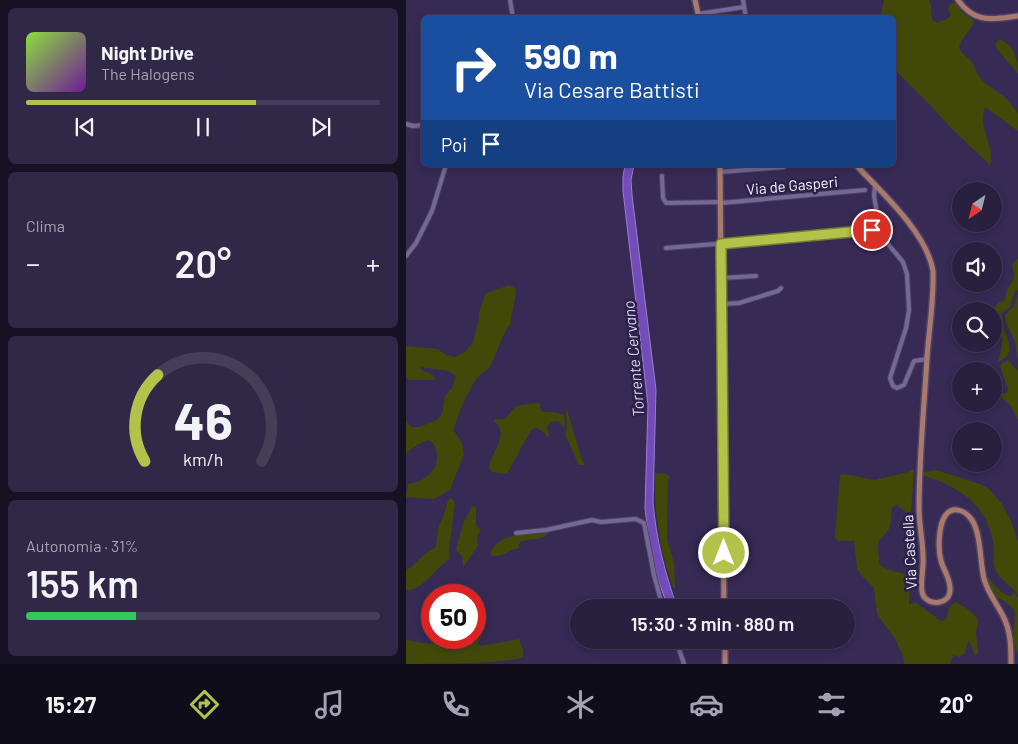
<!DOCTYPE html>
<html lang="it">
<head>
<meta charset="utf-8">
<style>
  :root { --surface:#292040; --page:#312847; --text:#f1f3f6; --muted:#a5a3b1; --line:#453e59; --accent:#b3c24b }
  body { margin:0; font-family:Barlow,sans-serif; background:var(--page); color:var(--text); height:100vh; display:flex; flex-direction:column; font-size:19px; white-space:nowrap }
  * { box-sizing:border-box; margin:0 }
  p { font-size:16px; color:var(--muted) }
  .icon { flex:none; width:28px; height:28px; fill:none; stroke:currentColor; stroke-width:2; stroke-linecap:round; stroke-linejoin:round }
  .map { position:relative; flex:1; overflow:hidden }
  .details { display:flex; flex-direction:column; gap:8px; padding:8px; background:#171223; width:406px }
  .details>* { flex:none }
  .guide { position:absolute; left:15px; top:15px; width:475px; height:152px; border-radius:8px; box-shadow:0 2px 8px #0003,0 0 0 1px var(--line); background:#1a4fa0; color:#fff; overflow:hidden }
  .needle { width:32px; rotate:215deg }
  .controls { position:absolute; left:546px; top:182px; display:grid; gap:10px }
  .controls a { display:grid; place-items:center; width:50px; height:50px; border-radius:50%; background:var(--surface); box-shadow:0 2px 8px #0003,0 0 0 1px var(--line); font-size:25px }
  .speed { position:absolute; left:15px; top:584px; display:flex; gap:10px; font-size:25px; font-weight:700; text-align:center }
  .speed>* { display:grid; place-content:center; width:65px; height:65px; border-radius:50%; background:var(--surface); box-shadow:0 2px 8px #0003,0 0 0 1px var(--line); line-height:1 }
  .speed .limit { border:8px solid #d22; background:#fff; color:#111 }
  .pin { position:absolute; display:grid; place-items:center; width:42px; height:42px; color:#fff; margin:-21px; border:2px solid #fff; border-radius:50%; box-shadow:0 1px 5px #0007 }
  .me { position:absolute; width:55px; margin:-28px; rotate:0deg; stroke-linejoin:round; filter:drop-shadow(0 0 4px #0008) }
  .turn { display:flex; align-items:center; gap:18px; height:105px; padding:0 20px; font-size:22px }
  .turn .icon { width:65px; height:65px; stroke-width:2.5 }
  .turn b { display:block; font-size:35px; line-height:42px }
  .then { display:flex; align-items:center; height:48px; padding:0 20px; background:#0003; gap:10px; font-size:19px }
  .big { font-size:38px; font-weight:600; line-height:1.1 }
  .details .tile { flex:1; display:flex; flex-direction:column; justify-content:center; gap:8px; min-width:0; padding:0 18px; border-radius:8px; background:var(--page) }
  .details .dial { align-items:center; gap:0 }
  .dial svg { height:130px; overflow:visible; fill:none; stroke:var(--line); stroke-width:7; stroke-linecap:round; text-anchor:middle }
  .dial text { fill:var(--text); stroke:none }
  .song { display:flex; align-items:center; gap:15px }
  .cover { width:60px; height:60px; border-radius:8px; background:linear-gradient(135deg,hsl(90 70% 55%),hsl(280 70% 35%)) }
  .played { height:5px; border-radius:2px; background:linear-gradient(90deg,var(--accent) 65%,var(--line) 65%) }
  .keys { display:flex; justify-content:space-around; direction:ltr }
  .heat { display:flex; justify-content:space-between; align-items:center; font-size:28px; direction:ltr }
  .charge { height:8px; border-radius:4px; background:linear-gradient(90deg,#34c759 31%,var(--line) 0) }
  .trip { position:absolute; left:164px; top:599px; width:285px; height:50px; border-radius:25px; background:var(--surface); box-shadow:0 2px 8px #0003,0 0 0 1px var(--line); font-weight:600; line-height:50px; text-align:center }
  .menu { display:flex; height:80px; justify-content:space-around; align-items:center; background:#100d1a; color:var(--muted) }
  .menu .icon { width:35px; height:35px }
  .menu .on { color:var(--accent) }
  .menu b { font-size:22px; color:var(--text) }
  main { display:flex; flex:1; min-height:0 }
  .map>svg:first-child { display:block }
  .green { fill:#424908 }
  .water { fill:#724dba; stroke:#997ece }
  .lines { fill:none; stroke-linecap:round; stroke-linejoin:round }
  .minor-casing { stroke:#4e4264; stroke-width:6 }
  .major-casing { stroke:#4e4264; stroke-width:8 }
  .minor { stroke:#746897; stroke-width:4 }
  .major { stroke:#a9796e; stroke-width:5 }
  .route-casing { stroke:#747e31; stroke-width:12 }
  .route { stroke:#b3c24b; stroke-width:9 }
  .labels { text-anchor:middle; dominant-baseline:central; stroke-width:5; stroke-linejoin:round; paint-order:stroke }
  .street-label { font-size:15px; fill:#f5f2fd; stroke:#2d2049 }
  .water-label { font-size:16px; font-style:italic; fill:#d7d1ed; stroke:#2d2049 }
</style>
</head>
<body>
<main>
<section class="details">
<div class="tile">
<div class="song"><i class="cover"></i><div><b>Night Drive</b><p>The Halogens</p></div></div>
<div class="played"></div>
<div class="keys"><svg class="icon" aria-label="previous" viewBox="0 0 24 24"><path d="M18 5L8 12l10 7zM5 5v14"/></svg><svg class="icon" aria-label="pause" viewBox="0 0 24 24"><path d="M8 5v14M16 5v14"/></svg><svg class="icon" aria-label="next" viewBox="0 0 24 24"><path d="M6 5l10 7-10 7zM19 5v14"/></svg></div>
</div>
<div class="tile"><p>Clima</p>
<div class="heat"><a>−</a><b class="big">20°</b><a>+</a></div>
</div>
<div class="tile dial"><svg viewBox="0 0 100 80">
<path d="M14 69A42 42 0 1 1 86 69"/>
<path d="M14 69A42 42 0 0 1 22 16" stroke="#b3c24b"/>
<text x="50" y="56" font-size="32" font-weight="700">46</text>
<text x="50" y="72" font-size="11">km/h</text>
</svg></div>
<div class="tile"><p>Autonomia · 31%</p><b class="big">155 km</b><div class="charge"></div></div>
</section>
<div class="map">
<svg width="612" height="664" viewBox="0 0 612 664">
  <rect width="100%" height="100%" fill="#372a55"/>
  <g class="green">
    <path d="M478 0H523L525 5 526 19 531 23 544 17 545 14 542 10 544 4 550 2 555 11 568 21C565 31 554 38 553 48L556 53 566 62 574 78 580 84 599 97 612 113V131L579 107C571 130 589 143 584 165L546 129 523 104 488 69V18L474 17Z"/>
    <path d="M593 39C609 45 612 60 612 74L591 49 590 44Z"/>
    <path d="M612 259V290L609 291 604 307 596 313C596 316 597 321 597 325 601 341 612 353 592 362L597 340 588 323V311H586L592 303 598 301C600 297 600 292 602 288 609 278 609 277 606 264Z"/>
    <path d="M104 285 110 289C110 301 104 316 105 323 95 336 92 351 85 365 82 371 75 373 71 378 64 388 48 421 48 431L56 443 58 454 44 490 28 499 0 497 2 484C23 482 39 463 27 443L22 440 11 445 0 453V422L6 427H13L31 420 36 414 39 396 46 388 50 376 43 371 15 367 14 369 27 375 29 380H2L0 376V346L32 349 40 355 49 357 59 352 67 342 73 318V312L80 293Z"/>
    <path d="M612 294V362L609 342 601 325 599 315 608 306Z"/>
    <path d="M602 360 612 371V420L605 406 593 395 596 393H600L602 390 594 365Z"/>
    <path d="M130 403 134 404V408L136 412H149L158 415 159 430C156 424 153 419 145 422L141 426 143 435 141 438 139 433 129 427 124 432 101 474 86 472 83 469C83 456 100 440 93 426 92 424 89 423 88 420L90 419H99L110 406Z"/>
    <path d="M161 410 176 460 179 464 178 465H173L171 461 159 434 161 430 160 411Z"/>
    <path d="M508 469 505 512H499L491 505 486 507C485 513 486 520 484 526 479 541 468 534 473 557 473 561 473 565 477 567 485 572 495 571 503 577L504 585 503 605 509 602 535 621H538L541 617 543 607 550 602C558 607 568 612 572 621L570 632 572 654 569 655 563 640 559 653 554 657 547 655 544 664H498L497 656 489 639 471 614 468 588 455 575 451 568 448 541H432L429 537 434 475 438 474 469 480 502 472Z"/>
    <path d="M530 470 574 484 583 489 596 504 605 521 612 542V595C606 586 592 578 589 569 586 561 589 551 587 542 580 503 552 486 516 475L517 472Z"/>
    <path d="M252 473 260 474 264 476 262 480 261 539 268 563 269 588 268 589C254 551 248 514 249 474Z"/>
    <path d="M45 498 49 502 43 550 44 559C30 567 17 591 0 590V569L4 568 19 554 30 547 32 528 37 518 42 500Z"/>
    <path d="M66 506 70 507V525L75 530 71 536 72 546 58 566H57L56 556 50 550 57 524Z"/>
    <path d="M144 531C137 541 125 539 115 541L113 544V548C103 550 94 559 84 555 88 533 126 533 144 531Z"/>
    <path d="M579 572C585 581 594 595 606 596L608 592 612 598V656L607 638 609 617 608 609 595 599 588 597 582 586Z"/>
    <path d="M69 634 76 636 71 644 75 646 113 639 117 650V657C103 664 22 664 0 664V640L23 644 34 639 69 638Z"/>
  </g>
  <path class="water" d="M219 165H228L225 180 226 195 250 390 247 502C250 539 259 573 271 607H262L251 577 243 538 239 509 242 405 217 191V177Z"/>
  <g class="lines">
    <g class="minor-casing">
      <g id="minor">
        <path d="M104 0 107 18"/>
        <path d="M337 0 340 18"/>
        <path d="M292 14 338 7"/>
        <path d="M0 124 7 126 18 125"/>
        <path d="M314 172 378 167"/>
        <path d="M256 176 257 198 260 203 315 202"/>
        <path d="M469 185 468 196 474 231 481 243 497 262 501 274 503 310 500 328 484 378 487 386 491 388 498 385 508 361 521 359"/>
        <path d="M315 203 459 190"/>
        <path d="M260 248 466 231"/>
        <path d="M0 256 10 243 26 211 40 165"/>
        <path d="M315 278 350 276"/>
        <path d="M316 304 333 303 372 291 375 288"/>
        <path d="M110 533 140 530 186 520 195 522 230 519 238 523 248 575 257 608"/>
        <path d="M270 640 278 664"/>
      </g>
    </g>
    <g class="major-casing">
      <g id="major">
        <path d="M289 0 293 18"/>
        <path d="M552 0C569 24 586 19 612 16"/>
        <path d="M314 165 318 608"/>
        <path d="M450 165C476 193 521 233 527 271 528 300 523 329 521 358 518 408 513 459 513 509 513 525 517 541 517 558 518 569 513 585 517 595 523 607 544 604 544 590 545 580 538 571 535 561 532 549 531 514 547 510 555 509 562 514 566 520 575 534 574 562 578 579 582 593 591 604 597 616 605 631 605 648 605 664"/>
        <path d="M319 640V664"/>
      </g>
    </g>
    <use href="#minor" class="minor"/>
    <use href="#major" class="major"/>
  </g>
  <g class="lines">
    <g class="route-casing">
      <path id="route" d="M318 553 315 244 466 230"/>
    </g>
    <use href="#route" class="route"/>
  </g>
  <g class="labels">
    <g class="street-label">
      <text transform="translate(386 185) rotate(-5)">Via de Gasperi</text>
      <text transform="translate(503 552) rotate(-93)">Via Castella</text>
    </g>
    <g class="water-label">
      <text transform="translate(227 359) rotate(-95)">Torrente Cervano</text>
    </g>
  </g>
</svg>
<div class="controls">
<a><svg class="needle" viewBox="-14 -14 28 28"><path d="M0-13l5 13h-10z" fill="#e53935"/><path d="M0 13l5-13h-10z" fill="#a5a3b1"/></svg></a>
<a><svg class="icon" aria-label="sound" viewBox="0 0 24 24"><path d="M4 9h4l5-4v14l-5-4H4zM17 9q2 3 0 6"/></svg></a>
<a><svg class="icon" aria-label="search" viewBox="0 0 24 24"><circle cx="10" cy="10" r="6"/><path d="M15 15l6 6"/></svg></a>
<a>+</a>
<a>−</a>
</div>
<div class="speed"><div class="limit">50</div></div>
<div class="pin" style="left:466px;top:230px;background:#d93025"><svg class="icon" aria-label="arrive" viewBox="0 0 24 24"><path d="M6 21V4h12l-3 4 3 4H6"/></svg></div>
<svg class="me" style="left:318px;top:553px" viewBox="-20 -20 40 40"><circle r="17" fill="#b3c24b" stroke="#fff" stroke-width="3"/><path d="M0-11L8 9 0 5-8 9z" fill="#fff"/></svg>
<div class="trip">15:30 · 3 min · 880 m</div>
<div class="guide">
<div class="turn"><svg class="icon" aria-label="right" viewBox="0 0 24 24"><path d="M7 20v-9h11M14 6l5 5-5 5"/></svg><div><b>590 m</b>Via Cesare Battisti</div></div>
<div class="then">Poi<svg class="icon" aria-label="arrive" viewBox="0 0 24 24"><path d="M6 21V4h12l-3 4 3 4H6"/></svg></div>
</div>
</div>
</main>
<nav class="menu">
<b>15:27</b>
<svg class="icon on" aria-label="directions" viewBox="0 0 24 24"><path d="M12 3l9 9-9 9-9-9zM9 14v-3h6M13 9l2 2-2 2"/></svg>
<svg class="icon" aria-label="music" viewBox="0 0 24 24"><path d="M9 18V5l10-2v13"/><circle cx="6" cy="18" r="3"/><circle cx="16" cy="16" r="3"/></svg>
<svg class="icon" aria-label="phone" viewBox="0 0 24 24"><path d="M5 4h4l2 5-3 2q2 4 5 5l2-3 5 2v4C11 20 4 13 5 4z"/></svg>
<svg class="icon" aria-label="climate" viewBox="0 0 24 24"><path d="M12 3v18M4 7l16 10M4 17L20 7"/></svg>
<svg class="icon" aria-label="car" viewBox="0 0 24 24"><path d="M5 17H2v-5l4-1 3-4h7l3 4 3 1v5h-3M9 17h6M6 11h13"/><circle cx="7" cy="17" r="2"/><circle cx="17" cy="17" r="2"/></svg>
<svg class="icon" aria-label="filters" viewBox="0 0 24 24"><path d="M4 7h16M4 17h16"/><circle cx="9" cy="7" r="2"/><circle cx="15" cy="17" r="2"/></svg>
<b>20°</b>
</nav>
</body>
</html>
